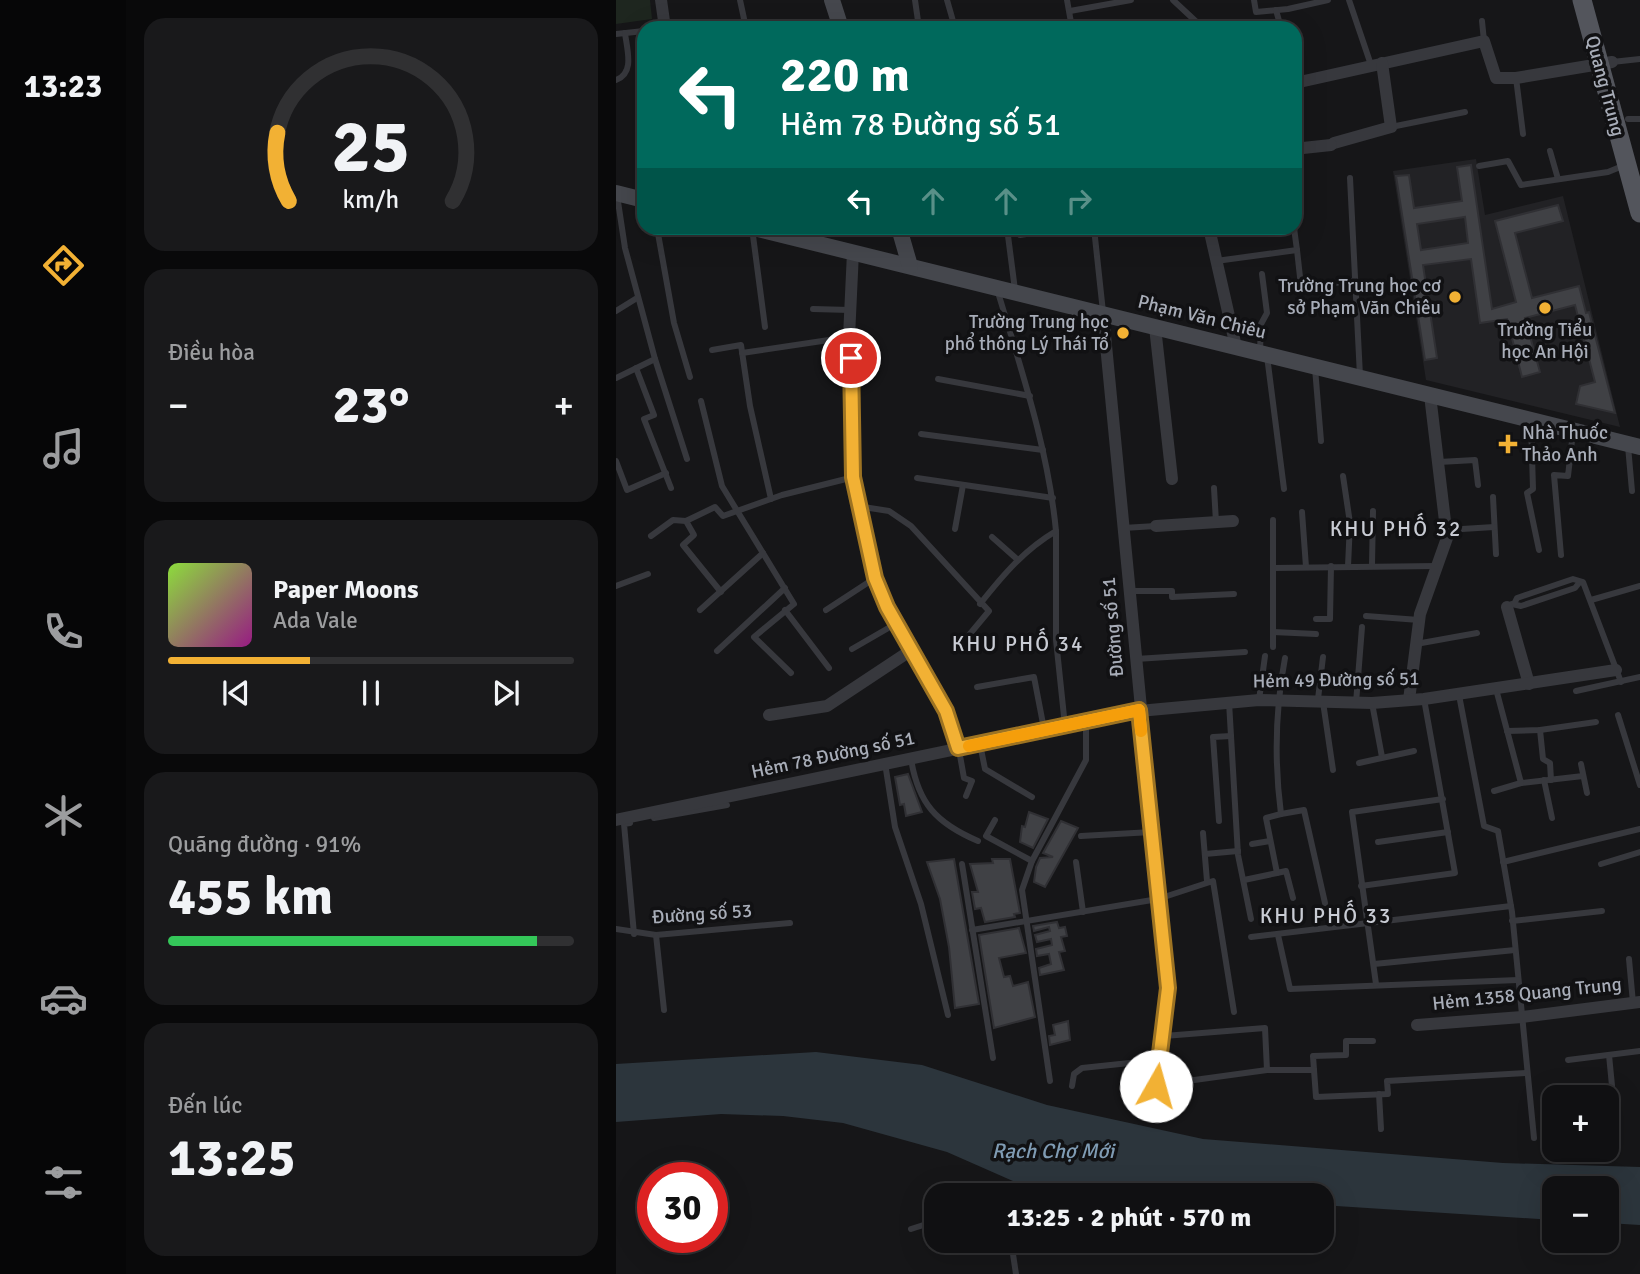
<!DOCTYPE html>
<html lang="vi">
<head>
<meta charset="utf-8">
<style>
  :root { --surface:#101012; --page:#19191b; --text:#f1f3f6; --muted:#9c9d9f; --line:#303032; --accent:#f2b134 }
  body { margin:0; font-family:Signika,sans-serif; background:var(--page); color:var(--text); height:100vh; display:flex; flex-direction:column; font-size:26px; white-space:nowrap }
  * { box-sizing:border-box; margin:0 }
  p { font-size:23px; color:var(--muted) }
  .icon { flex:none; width:38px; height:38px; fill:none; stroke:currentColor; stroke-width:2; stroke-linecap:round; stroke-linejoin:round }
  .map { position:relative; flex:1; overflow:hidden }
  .side { display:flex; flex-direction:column; gap:18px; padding:18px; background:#09090a; width:490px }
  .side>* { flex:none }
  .guide { position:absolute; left:21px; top:21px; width:665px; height:214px; border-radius:21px; box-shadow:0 7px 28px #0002,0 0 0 2px var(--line); background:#00695c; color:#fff; overflow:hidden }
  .controls { position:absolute; left:926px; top:1085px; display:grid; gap:14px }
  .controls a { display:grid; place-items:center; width:77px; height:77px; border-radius:14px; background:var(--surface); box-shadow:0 7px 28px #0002,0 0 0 2px var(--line); font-size:35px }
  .speed { position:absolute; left:21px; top:1162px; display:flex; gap:14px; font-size:35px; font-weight:700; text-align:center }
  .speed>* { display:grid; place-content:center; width:91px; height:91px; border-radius:50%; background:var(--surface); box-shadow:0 7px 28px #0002,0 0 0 2px var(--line); line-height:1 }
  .speed .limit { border:10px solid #d22; background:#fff; color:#111 }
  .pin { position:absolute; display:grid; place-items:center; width:60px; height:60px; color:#fff; margin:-30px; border:4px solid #fff; border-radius:50%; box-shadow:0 2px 7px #0007 }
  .me { position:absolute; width:77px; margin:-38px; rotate:7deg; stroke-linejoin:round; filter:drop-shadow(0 0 5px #0008) }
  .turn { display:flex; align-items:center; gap:24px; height:147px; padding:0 28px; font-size:32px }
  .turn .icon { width:91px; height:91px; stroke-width:2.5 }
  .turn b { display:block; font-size:49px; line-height:60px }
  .lanes { display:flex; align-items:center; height:66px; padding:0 28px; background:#0003; justify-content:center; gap:35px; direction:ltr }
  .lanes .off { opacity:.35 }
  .big { font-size:52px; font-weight:800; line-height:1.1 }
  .side .widget { flex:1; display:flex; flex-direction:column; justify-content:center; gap:10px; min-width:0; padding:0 24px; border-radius:21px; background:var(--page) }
  .side .dial { align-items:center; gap:0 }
  .dial svg { height:182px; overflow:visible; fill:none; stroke:var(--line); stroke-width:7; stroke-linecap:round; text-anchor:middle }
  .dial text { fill:var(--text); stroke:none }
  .song { display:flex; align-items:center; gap:21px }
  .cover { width:84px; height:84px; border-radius:10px; background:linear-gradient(135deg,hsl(90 70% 55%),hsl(310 70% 35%)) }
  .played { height:7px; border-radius:4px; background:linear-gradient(90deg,var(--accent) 35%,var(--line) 35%) }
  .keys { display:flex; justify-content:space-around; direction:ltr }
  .heat { display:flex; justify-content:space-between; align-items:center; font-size:38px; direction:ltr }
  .charge { height:10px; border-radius:5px; background:linear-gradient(90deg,#34c759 91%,var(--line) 0) }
  .trip { position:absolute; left:308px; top:1183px; width:410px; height:70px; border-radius:21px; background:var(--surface); box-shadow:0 7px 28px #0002,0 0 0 2px var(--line); font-weight:800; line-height:70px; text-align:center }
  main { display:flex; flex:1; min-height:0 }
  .tabs { display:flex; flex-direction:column; width:126px; justify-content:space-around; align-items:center; background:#060607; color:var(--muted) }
  .tabs .icon { width:49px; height:49px }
  .tabs .active { color:var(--accent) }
  .tabs b { font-size:32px; color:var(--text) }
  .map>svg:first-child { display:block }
  .built { fill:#222225 }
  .green { fill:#1e261f }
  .water { fill:#2c353c }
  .building { fill:#404145; stroke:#303034; stroke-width:2; fill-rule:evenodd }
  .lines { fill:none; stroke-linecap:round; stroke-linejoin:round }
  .lane { stroke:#37383d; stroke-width:6 }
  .street { stroke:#37383d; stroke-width:12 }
  .secondary { stroke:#45474d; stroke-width:16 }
  .primary { stroke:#53555c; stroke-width:19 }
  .route-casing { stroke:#9d7322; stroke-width:18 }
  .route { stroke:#f2b134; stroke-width:12 }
  .slow { stroke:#f59e0b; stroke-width:12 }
  .poi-dot { fill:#f2b134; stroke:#111113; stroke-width:2.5 }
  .labels { text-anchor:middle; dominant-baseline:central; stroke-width:7; stroke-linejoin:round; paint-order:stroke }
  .street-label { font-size:19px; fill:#a8adb8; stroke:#111113 }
  .poi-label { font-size:19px; fill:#a8adb8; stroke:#111113; text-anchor:end }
  .neighbourhood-label { font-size:21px; letter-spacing:2px; fill:#c9ccd4; stroke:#111113 }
  .water-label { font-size:21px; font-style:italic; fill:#7f9bb3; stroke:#111113 }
</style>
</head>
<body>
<main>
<nav class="tabs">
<b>13:23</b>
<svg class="icon active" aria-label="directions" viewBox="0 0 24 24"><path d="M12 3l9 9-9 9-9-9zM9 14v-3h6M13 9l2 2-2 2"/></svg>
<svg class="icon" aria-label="music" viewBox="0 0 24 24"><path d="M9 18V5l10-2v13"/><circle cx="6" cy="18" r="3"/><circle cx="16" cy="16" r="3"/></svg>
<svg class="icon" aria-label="phone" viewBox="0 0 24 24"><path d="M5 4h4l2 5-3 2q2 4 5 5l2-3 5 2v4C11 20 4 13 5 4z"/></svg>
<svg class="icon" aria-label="climate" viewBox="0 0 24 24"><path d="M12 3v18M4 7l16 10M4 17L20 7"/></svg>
<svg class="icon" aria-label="car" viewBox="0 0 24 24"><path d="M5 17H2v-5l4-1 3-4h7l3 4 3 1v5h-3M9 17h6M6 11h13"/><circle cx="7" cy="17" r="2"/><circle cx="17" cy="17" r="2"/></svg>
<svg class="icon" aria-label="filters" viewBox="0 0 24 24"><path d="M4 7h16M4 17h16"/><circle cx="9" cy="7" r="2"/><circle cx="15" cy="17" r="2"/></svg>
</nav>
<section class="side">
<div class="widget dial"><svg viewBox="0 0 100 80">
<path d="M14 69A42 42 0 1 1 86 69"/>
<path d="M14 69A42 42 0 0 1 9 39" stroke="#f2b134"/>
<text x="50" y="56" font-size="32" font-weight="700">25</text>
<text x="50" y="72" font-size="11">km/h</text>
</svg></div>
<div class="widget"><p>Điều hòa</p>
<div class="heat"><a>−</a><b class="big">23°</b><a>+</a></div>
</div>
<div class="widget">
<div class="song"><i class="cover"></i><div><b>Paper Moons</b><p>Ada Vale</p></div></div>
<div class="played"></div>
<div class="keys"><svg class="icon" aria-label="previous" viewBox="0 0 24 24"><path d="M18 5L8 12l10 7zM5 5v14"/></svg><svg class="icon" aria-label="pause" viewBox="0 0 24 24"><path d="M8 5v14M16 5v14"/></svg><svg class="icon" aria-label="next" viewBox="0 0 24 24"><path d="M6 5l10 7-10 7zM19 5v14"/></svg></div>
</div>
<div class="widget"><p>Quãng đường · 91%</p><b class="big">455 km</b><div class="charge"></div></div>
<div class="widget"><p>Đến lúc</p><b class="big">13:25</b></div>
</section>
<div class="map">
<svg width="1024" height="1274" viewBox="0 0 1024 1274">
  <rect width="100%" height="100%" fill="#161618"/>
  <path class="built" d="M860 159 869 215 947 196 1004 427 810 380 777 171Z"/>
  <path class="green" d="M0 0H34L36 19 0 24Z"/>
  <path class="water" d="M200 1052 306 1065 431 1105 587 1139 887 1163 1024 1167V1225L991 1223 990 1188H938V1220L705 1205V1195H429L331 1152 227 1123 167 1116 105 1114 0 1122V1064Z"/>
  <g class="building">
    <path d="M855 165 876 309 900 302 879 221 942 205 947 221 899 233 916 298 963 286 970 313 973 312 999 413 960 404 964 386 979 382 959 305 909 318 924 372 906 377 891 319 864 323 855 259 807 265 821 358 809 360 780 176 793 175 798 208 846 201 841 167ZM849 217 852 243 805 250 801 224Z"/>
    <path d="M292 774 306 812 290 816 288 804 284 805 279 777Z"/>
    <path d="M413 812 432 819 417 848 404 842 406 826 409 827Z"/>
    <path d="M445 821 462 828 429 887 418 882 420 867 424 858 437 857 427 853Z"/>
    <path d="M338 859 363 1004 339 1008 333 947 324 899 311 862Z"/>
    <path d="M376 859H394L404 913 398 914 399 917 369 922 365 908 359 909 356 892H362L354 864 377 863Z"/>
    <path d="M441 922 443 928 449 927 451 936 445 937 449 951 443 952 448 970 424 975 423 968 435 964 433 954 421 956 420 949 436 945 435 939 421 942 419 935 434 931 433 927 418 931 417 926Z"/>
    <path d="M403 928 410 953 383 958 388 977 394 976 397 986 412 982 419 1017 378 1028 363 935Z"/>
    <path d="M452 1021 454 1040 434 1045 433 1036 439 1035 437 1025Z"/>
  </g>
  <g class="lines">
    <g class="lane">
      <path d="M124 0 130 28"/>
      <path d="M299 0 303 28"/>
      <path d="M331 0 339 28"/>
      <path d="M451 0 456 28"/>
      <path d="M557 0 587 28"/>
      <path d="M638 0 640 12 672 9 712 0"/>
      <path d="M733 0 755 65"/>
      <path d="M660 10 665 28"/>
      <path d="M454 11 515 0"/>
      <path d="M866 21 868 41"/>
      <path d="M600 28 638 24"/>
      <path d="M0 34 28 31"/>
      <path d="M996 62 1024 59"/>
      <path d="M900 78 907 134"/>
      <path d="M0 80C19 73 11 50 9 33"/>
      <path d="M1012 119H1024"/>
      <path d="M775 127 849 112"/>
      <path d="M679 129 680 127"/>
      <path d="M934 151 942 179"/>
      <path d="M863 166 892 161 905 185 992 172 1009 165"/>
      <path d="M734 178 744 376"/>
      <path d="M41 228 58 323 74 377"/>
      <path d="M136 228 149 327"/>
      <path d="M391 228 399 290"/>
      <path d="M478 228 487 312"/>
      <path d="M404 235 449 228"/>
      <path d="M681 250 685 286 739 281"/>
      <path d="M600 261 681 250 678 228"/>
      <path d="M197 309 234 310"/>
      <path d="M0 311 21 298"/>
      <path d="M96 350 125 345 134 406 155 499"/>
      <path d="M644 351 645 324 651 313 646 274"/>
      <path d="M126 353 233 337"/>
      <path d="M651 356 668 489"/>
      <path d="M39 359 71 459"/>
      <path d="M20 368 38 415 28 419 55 488"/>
      <path d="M699 368 705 441"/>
      <path d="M0 378 39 359 9 248 1 195"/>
      <path d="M322 379 414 396"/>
      <path d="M85 401 106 486 178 604 138 637 175 673"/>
      <path d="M915 422 917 489 911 493 923 550"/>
      <path d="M305 434 427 450"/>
      <path d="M1012 446 1016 491"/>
      <path d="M0 461 11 490 50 473"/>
      <path d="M823 462 859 460 862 485"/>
      <path d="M727 476 734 523 732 566"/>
      <path d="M301 478 437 498"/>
      <path d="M598 488 600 522"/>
      <path d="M877 497 880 554"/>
      <path d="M241 506 273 511 295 526 373 611 353 635"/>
      <path d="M686 512 690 567"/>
      <path d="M70 521 78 535 67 545 105 592"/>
      <path d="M507 528 540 526"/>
      <path d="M339 529 347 485"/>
      <path d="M830 530 878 527"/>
      <path d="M440 531V640L449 726"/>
      <path d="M35 536 57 520 70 521 99 507 107 516 166 495 238 477"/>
      <path d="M376 537 402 560"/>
      <path d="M945 555 938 475 952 476 957 432"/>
      <path d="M756 565 757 511"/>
      <path d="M657 568 821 566"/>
      <path d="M0 586 32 574"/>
      <path d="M513 591H556V597L618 594"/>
      <path d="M975 600 1024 586"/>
      <path d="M364 604C387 575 408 550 440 531 432 448 405 369 381 289"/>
      <path d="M896 604 905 606 959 588 963 583"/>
      <path d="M898 604 901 598 957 579 967 582 1005 682"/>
      <path d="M84 610 147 553"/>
      <path d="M169 610 213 668"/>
      <path d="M210 610 259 578"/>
      <path d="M750 616 803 620"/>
      <path d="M700 619H714L715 566"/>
      <path d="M657 632 700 634"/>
      <path d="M800 644 861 633"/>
      <path d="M657 647V520"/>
      <path d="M236 649 281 623"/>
      <path d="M101 651 169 588"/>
      <path d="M669 658C659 711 658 760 665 814L650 818 661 873 670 871 677 898"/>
      <path d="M520 659 629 652"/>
      <path d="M361 687 418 677 428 729"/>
      <path d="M880 689 905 783 967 776"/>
      <path d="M960 691 1024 677"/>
      <path d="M843 695 868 826 882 831 896 912 918 1138"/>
      <path d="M702 699 707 657"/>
      <path d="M643 700 649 656"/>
      <path d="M613 702 622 855 635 919"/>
      <path d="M707 702 717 770"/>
      <path d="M740 703 746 627"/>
      <path d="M756 703 766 757"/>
      <path d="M1002 715 1024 785"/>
      <path d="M924 730 927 759 934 763 935 780"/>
      <path d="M891 731 924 730 980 722"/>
      <path d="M364 744 369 769 416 797"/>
      <path d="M343 750 348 778 356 781 350 796"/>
      <path d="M295 759C302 803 320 823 362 841"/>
      <path d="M269 763 279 827 305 904 332 1015"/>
      <path d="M743 763 798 751"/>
      <path d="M965 764 971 793"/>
      <path d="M928 780 936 818"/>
      <path d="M878 791 905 783"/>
      <path d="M665 814 688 810 709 903"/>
      <path d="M38 818 111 805"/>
      <path d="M379 820 370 836 416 861"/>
      <path d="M603 821 597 737 615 736"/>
      <path d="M14 823 8 824 18 934"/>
      <path d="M587 833 591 881"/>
      <path d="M465 836 536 832"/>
      <path d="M762 842 832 832"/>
      <path d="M636 844 654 841"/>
      <path d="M589 854 622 851"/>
      <path d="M460 862 467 912"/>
      <path d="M887 862 1024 829"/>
      <path d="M346 864 377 1058"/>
      <path d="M985 864 1024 852"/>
      <path d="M628 880 661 873"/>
      <path d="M745 886 839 873 808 699"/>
      <path d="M896 921 986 911"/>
      <path d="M0 929 40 935 174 923"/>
      <path d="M356 930 542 899 597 881 618 1012"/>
      <path d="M40 935 48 1010"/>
      <path d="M662 935 674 989 902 980"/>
      <path d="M635 937 895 906"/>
      <path d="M1013 959 1017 1003"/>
      <path d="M758 964 899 950"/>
      <path d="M760 984 736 812 827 799"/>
      <path d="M548 1036 649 1028 651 1070"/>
      <path d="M993 1055 997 1096"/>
      <path d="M952 1060 1024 1051"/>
      <path d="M698 1070 697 1056 730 1055V1041H757"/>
      <path d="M434 1081 406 890 416 861 470 760V722"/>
      <path d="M542 1085 651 1070H698L700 1097 772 1094 771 1081 910 1073"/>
      <path d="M456 1086 458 1074 466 1068 542 1060"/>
      <path d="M763 1094 765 1129"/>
      <path d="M295 1229 320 1221"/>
      <path d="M395 1241 400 1274"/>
    </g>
    <g class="street">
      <path d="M45 0 49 28"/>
      <path d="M679 83 868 41 880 78H900L996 62"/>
      <path d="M718 143 775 127 766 63"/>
      <path d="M679 145 687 148 715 145"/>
      <path d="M593 228 620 347"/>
      <path d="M237 252 233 337 241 506 259 578 271 607 312 675 330 711 342 748"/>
      <path d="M487 314 552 988C548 1027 540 1065 541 1104"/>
      <path d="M539 327 556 479"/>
      <path d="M540 526 617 521"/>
      <path d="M891 607 913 684"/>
      <path d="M793 700 804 614 831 538 814 395"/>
      <path d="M153 715 211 706 297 649"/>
      <path d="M0 820 523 711 643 700 756 703 808 699 1000 670"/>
      <path d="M801 1025 906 1017 1024 1002"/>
    </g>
    <g class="secondary">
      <path d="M216 0 225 28"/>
      <path d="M0 193 28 200"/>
      <path d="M138 228 1024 447"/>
      <path d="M283 228 294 266"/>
    </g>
    <path class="primary" d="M966 0 1024 213"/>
  </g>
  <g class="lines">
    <g class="route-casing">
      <path id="route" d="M235 358 237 477 259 578 271 607 330 711 342 748 523 710 552 988 540 1086"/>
    </g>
    <use href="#route" class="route"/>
    <path class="slow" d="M353 746 523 710 525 731"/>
  </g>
  <g class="poi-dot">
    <circle cx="839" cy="297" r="7"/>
    <circle cx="929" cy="308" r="7"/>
    <circle cx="507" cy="333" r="7"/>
    <path d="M888.5 433.5h7v7h7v7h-7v7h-7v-7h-7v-7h7z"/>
  </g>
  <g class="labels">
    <g class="street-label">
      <text transform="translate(989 86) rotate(75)">Quang Trung</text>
      <text transform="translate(586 317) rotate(14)">Phạm Văn Chiêu</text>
      <text transform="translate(497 627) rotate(-95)">Đường số 51</text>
      <text transform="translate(720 680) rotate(-1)">Hẻm 49 Đường số 51</text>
      <text transform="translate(217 755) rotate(-12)">Hẻm 78 Đường số 51</text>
      <text transform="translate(86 914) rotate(-4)">Đường số 53</text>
      <text transform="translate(911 994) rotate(-6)">Hẻm 1358 Quang Trung</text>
    </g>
    <g class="poi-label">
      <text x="825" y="286">Trường Trung học cơ<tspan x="825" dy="22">sở Phạm Văn Chiêu</tspan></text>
      <text x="493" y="322">Trường Trung học<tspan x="493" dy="22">phổ thông Lý Thái Tổ</tspan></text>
      <text x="929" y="330" text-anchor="middle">Trường Tiểu<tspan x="929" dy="22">học An Hội</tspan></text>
      <text x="906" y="433" text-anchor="start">Nhà Thuốc<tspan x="906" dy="22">Thảo Anh</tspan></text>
    </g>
    <g class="neighbourhood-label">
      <text x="780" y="529">KHU PHỐ 32</text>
      <text x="402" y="644">KHU PHỐ 34</text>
      <text x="710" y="916">KHU PHỐ 33</text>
    </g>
    <g class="water-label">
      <text x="437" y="1151">Rạch Chợ Mới</text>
    </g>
  </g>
</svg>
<div class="controls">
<a>+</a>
<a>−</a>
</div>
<div class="speed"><div class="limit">30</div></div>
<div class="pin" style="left:235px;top:358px;background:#d93025"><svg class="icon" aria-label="arrive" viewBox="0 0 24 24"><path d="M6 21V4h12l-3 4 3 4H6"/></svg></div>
<svg class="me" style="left:540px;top:1086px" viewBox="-20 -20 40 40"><circle r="19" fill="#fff"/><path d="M0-13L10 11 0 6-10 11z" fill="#f2b134"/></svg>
<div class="trip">13:25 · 2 phút · 570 m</div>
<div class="guide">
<div class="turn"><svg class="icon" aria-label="left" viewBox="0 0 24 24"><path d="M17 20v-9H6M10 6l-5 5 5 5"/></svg><div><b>220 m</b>Hẻm 78 Đường số 51</div></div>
<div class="lanes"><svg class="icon" aria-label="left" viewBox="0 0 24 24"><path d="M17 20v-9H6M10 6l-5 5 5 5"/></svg><svg class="icon off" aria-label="ahead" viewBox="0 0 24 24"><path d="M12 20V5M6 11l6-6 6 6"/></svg><svg class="icon off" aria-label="ahead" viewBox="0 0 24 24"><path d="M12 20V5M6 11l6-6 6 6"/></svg><svg class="icon off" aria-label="right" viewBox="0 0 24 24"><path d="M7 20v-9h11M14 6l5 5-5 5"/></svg></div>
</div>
</div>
</main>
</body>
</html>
